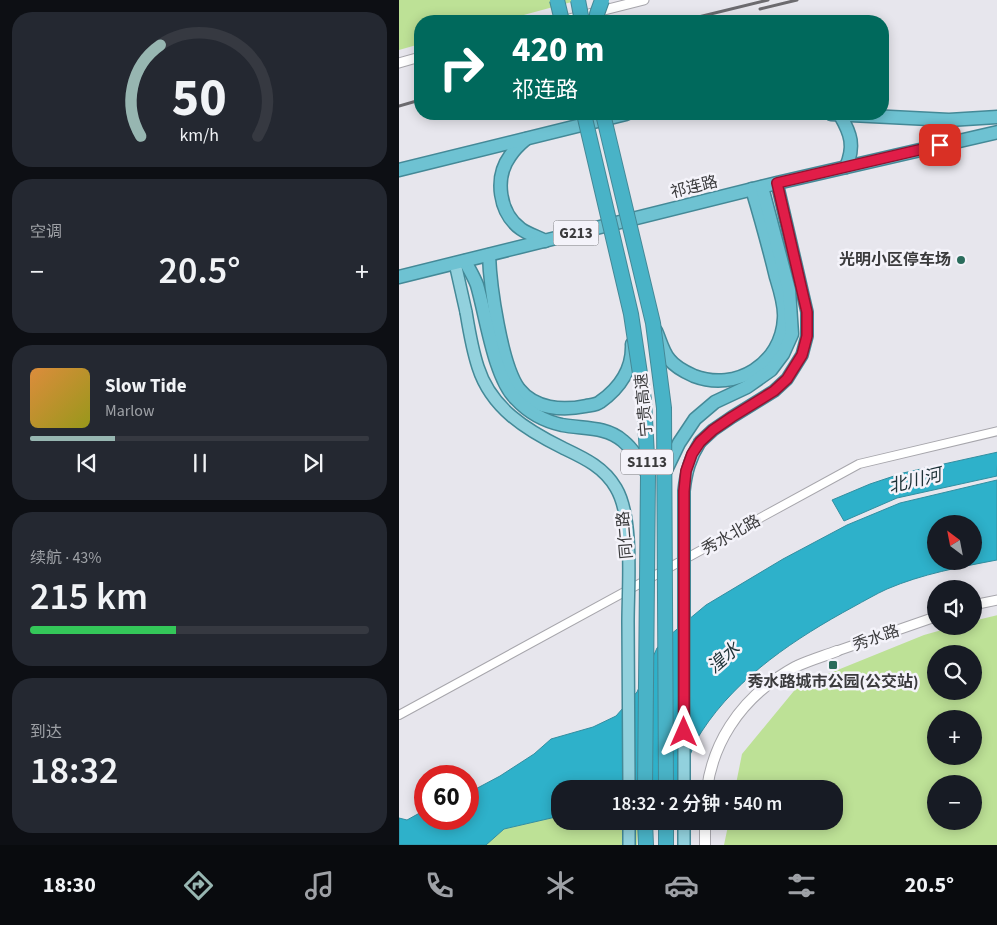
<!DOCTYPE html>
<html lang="zh">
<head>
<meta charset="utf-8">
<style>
  :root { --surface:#171b24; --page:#242831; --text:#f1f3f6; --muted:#9ea1a6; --line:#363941; --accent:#97b6b1 }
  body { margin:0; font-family:"Source Sans 3","Noto Sans SC",sans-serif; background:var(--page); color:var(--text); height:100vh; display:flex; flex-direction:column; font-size:19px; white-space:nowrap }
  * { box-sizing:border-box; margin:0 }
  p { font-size:16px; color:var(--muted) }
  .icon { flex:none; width:28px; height:28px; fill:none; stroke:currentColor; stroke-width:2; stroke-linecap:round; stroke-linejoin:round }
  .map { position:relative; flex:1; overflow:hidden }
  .side { display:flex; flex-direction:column; gap:12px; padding:12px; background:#0d0f14; width:399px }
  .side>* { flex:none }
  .banner { position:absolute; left:15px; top:15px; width:475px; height:105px; border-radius:20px; box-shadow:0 2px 12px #0003; background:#00695c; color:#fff; overflow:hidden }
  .needle { width:32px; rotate:328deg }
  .tools { position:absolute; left:528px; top:515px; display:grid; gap:10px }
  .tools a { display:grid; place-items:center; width:55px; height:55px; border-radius:50%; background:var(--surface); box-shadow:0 2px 12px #0003; font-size:25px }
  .speed { position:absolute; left:15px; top:765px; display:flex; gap:10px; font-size:25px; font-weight:700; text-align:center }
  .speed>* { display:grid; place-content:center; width:65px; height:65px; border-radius:50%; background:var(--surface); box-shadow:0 2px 12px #0003; line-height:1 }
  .speed .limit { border:8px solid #d22; background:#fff; color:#111 }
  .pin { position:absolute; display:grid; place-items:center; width:42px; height:42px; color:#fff; margin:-21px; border-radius:10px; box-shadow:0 2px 8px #0006 }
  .me { position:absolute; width:55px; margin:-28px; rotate:0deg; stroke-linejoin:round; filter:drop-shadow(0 0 4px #0008) }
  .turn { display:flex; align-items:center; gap:18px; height:105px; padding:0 15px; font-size:22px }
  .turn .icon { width:65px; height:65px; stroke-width:2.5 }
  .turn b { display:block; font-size:35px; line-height:42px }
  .big { font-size:38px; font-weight:600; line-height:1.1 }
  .side .widget { flex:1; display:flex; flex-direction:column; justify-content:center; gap:8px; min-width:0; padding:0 18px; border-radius:20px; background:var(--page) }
  .side .dial { align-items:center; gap:0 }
  .dial svg { height:130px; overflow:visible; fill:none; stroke:var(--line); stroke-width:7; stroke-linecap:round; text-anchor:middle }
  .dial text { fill:var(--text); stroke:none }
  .song { display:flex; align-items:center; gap:15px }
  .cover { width:60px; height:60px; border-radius:8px; background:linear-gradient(135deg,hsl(30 70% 55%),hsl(60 70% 35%)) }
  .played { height:5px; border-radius:2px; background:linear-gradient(90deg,var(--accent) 25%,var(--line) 25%) }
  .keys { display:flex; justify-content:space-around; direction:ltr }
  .heat { display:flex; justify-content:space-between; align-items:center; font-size:28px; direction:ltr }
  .charge { height:8px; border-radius:4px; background:linear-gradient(90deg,#34c759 43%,var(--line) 0) }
  .trip { position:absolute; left:152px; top:780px; width:292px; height:50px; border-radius:20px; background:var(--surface); box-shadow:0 2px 12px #0003; font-weight:600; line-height:50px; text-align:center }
  .tab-bar { display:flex; height:80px; justify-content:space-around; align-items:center; background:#090b0e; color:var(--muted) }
  .tab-bar .icon { width:35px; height:35px }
  .tab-bar .selected { color:var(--accent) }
  .tab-bar b { font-size:22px; color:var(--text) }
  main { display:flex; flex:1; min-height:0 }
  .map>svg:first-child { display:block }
  .green { fill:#bde196; fill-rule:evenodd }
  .water { fill:#2eb1ca; stroke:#328ea0; fill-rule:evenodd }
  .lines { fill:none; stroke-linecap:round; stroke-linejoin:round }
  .minor-casing { stroke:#a7a6ac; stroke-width:10 }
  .tertiary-casing { stroke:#a7a6ac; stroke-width:11 }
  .secondary-casing { stroke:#a7a6ac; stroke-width:12 }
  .primary-casing { stroke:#448997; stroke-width:14 }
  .trunk-casing { stroke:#448997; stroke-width:15 }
  .motorway-casing { stroke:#448997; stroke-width:16 }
  .minor { stroke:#fff; stroke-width:8 }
  .tertiary { stroke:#fff; stroke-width:9 }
  .secondary { stroke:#fff; stroke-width:10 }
  .primary { stroke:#92d1dd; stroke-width:11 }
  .trunk { stroke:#6ec2d2; stroke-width:12 }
  .motorway { stroke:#49b3c7; stroke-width:14 }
  .rail { stroke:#6c6b6f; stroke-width:3 }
  .primary-bridge-casing { stroke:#448997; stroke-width:14; stroke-linecap:butt }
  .motorway-bridge-casing { stroke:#448997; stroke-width:16; stroke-linecap:butt }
  .primary-bridge { stroke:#92d1dd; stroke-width:11 }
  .motorway-bridge { stroke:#49b3c7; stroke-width:14 }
  .route-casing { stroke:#92132f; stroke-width:12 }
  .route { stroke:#e11d48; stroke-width:9 }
  .poi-dot { fill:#2a6c5c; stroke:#f4f3fa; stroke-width:2 }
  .labels { text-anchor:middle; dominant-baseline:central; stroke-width:5; stroke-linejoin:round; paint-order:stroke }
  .shield { fill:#f4f3fa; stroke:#727276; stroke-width:1 }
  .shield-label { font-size:15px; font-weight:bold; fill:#3b3b3d }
  .street-label { font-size:16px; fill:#3b3b3d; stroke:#f4f3fa }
  .poi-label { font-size:16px; font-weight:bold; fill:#3b3b3d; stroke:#f4f3fa; text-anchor:end }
  .water-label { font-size:18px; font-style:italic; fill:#1e3338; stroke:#f4f3fa }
</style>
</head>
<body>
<main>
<section class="side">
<div class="widget dial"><svg viewBox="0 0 100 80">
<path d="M14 69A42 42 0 1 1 86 69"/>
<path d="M14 69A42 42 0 0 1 26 13" stroke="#97b6b1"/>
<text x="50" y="56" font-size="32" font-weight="700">50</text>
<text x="50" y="72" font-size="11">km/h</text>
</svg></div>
<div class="widget"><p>空调</p>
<div class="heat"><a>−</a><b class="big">20.5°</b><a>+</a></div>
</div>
<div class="widget">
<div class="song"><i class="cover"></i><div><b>Slow Tide</b><p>Marlow</p></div></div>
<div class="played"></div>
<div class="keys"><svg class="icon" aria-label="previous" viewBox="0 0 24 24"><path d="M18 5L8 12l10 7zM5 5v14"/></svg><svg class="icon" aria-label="pause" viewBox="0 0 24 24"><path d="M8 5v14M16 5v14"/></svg><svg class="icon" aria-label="next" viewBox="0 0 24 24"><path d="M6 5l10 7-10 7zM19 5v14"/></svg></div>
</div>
<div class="widget"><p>续航 · 43%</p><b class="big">215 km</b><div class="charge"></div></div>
<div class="widget"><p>到达</p><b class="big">18:32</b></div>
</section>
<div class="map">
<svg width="599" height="845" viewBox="0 0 599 845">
  <rect width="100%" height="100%" fill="#e7e6ed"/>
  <g class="green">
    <path d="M0 0H180L103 21H21V44L0 50Z"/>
    <path d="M599 615 598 845H325L330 821H436V789H336L343 754 399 686 525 635 557 626H574V621ZM536 654H574V691H536ZM536 719H574V756H536ZM536 784H574V821H536Z"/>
    <path d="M161 816V821H239L238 845H87L105 829Z"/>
  </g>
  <g class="water">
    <path d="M599 452 598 476 498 498 445 521 433 500 471 484 504 473Z"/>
    <path d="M598 480V560C561 567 523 574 488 589 477 594 465 601 454 607 397 638 339 676 303 731 293 746 288 763 283 780L238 789H223L205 783 198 789H161V816L105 829 87 845H0V818L8 820 26 810V819H69V793L101 776 135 754 152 739 194 727 217 716 238 692 258 648 265 640 307 605 384 559 448 525 501 503ZM536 524H574V561H536Z"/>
  </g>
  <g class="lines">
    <g class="minor-casing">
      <path id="minor" d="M0 715 460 464 599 431"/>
    </g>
    <g class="tertiary-casing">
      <g id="tertiary">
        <path d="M162 21 245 0"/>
        <path d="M0 63 21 57"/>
        <path d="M574 605 599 600"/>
        <path d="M438 651 536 617"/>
      </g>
    </g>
    <g class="secondary-casing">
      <g id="secondary">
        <path d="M308 789C314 743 340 704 378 678 385 674 391 669 398 666 411 660 425 656 438 651"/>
        <path d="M306 845V821"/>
      </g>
    </g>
    <g class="primary-casing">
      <g id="primary">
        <path d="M56 263 67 312"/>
        <path d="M301 442 314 430 333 417 375 391 388 379 403 355 408 336V312L378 183"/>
        <path d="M230 821V845"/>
        <path d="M285 845V821"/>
      </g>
    </g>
    <g class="trunk-casing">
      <g id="trunk">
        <path d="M432 114 550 120 599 117"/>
        <path d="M441 115C452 134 456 146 447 167"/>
        <path d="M127 139C121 144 115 150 111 156 95 178 100 213 122 229 129 234 139 237 146 241"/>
        <path d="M0 170 227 114"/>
        <path d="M90 255C91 285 102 365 120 389 136 409 163 411 187 406 192 405 197 405 201 402 221 388 234 368 233 344"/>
        <path d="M66 261C70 269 75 277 78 285 87 315 95 378 117 399 129 412 145 421 163 425 184 429 207 426 224 441 235 450 242 463 249 475"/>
        <path d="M0 277 378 183 599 132"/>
        <path d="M257 331C261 340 264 352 270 359 276 367 286 372 295 376 337 392 383 364 385 318 386 305 381 290 377 277 370 248 362 219 353 189"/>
        <path d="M266 472 280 443 296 419 316 402 348 387 372 370 384 354 393 334 390 290 363 187"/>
      </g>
    </g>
    <g class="motorway-casing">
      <g id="motorway">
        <path d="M246 821 247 845"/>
        <path d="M267 821V845"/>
      </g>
    </g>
    <use href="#minor" class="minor"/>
    <use href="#tertiary" class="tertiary"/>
    <use href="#secondary" class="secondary"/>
    <use href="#primary" class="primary"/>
    <use href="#trunk" class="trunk"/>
    <use href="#motorway" class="motorway"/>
    <g class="rail">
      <path d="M361 9 398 0"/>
      <path d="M283 21 369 0"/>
      <path d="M0 106 21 100"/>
    </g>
    <g class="primary-bridge-casing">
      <g id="primary-bridge">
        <path d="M67 312C70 330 73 349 79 367 92 408 127 430 164 448 185 458 205 467 217 488 235 518 229 586 229 622 229 678 230 733 230 789"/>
        <path d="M285 789V491C287 472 291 458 301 442"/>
      </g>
    </g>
    <g class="motorway-bridge-casing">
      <g id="motorway-bridge">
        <path d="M158 0 163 21"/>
        <path d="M179 0 183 21"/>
        <path d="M198 21V14L203 0"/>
        <path d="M185 114 232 314 245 400 249 475 246 789"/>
        <path d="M204 114 254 323 265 408 267 789"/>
      </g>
    </g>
    <use href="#primary-bridge" class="primary-bridge"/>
    <use href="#motorway-bridge" class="motorway-bridge"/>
  </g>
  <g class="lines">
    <g class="route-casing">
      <path id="route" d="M285 732V491L287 471 293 454 301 442 314 430 333 417 375 391 388 379 403 355 408 336V312L378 183 541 145"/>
    </g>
    <use href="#route" class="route"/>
  </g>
  <g class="poi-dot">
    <circle cx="562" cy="260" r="5"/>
    <rect x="429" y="660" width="10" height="10" rx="2.5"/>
  </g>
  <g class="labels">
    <g class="shield">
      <rect x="154.5" y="220.5" width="45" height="25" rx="4"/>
      <rect x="222" y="449.5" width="52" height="25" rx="4"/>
    </g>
    <g class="shield-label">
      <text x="177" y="233">G213</text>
      <text x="248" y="462">S1113</text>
    </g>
    <g class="street-label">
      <text transform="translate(295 187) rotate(-14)">祁连路</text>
      <text transform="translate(245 405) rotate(-95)">宁贵高速</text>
      <text transform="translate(226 535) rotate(-95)">同仁路</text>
      <text transform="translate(332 535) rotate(-29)">秀水北路</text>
      <text transform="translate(477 638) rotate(-19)">秀水路</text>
    </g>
    <g class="poi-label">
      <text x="552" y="260">光明小区停车场</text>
      <text x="434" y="682" text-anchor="middle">秀水路城市公园(公交站)</text>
    </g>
    <g class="water-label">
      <text transform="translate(516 481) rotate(-14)">北川河</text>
      <text transform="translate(325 658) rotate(-41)">湟水</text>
    </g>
  </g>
</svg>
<div class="tools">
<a><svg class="needle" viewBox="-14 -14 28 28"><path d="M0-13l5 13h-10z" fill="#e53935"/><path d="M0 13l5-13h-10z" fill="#9ea1a6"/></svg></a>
<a><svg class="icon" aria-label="sound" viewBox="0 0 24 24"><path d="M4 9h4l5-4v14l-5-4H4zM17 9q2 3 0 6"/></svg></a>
<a><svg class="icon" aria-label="search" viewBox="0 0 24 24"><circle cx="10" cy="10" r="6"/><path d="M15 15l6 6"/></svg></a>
<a>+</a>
<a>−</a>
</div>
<div class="speed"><div class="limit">60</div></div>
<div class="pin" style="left:541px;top:145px;background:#d93025"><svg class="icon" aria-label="arrive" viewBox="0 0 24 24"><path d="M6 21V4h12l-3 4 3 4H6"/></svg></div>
<svg class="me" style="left:285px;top:732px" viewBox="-20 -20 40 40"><path d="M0-17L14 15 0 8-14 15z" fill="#e11d48" stroke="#fff" stroke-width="4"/></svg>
<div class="trip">18:32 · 2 分钟 · 540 m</div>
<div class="banner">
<div class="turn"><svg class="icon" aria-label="right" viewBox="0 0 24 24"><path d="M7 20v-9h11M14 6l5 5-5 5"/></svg><div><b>420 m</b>祁连路</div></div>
</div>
</div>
</main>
<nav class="tab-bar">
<b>18:30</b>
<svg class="icon selected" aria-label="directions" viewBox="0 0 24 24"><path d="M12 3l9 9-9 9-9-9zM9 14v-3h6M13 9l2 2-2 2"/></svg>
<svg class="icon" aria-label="music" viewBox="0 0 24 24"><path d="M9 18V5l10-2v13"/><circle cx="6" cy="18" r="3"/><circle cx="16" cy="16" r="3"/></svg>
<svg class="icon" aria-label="phone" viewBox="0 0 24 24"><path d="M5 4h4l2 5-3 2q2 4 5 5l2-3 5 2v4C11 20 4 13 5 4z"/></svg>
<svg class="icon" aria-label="climate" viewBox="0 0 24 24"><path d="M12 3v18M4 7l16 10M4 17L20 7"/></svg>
<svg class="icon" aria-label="car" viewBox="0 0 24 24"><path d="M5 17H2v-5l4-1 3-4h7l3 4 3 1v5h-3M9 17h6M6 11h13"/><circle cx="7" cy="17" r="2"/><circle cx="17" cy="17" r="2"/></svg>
<svg class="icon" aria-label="filters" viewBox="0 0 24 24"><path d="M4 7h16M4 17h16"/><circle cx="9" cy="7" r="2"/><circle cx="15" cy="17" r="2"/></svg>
<b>20.5°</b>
</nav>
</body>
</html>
